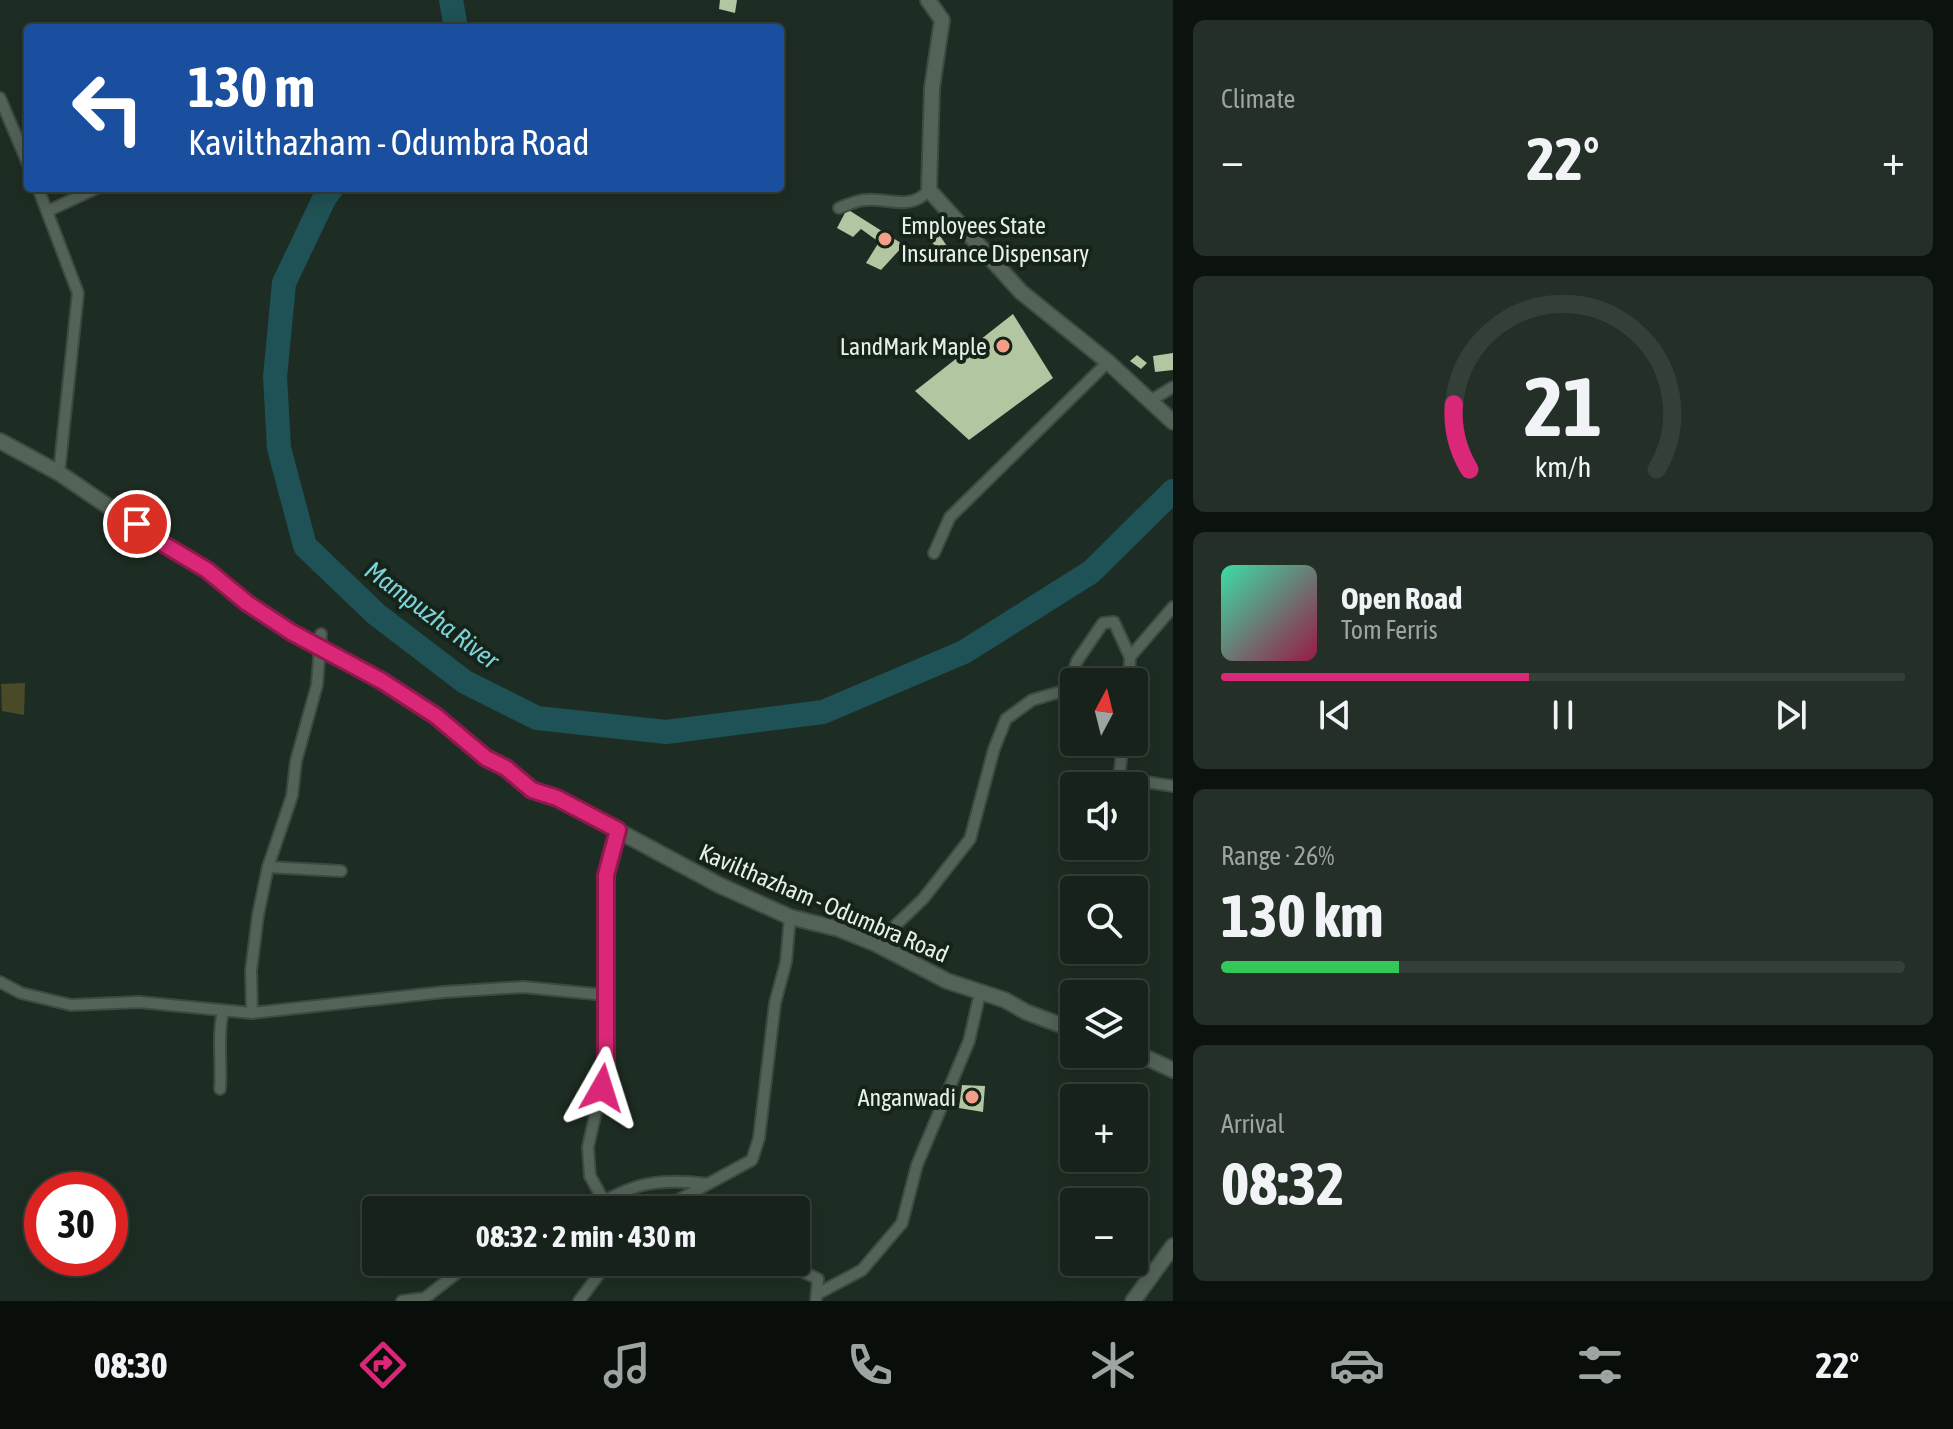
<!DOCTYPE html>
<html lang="en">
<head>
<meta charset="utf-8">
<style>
  :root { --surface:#16221a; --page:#232f27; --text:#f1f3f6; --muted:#9ea4a2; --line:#353f39; --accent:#db2777 }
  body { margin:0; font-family:"Asap Condensed",sans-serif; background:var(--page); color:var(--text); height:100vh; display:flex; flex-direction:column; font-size:30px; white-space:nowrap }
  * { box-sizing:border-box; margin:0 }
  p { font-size:26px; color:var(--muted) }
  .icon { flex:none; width:44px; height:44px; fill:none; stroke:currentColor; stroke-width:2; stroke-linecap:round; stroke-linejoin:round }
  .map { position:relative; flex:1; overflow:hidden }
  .panel { display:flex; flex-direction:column; gap:20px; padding:20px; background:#0c130e; width:780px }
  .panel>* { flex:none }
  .banner { position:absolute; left:24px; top:24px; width:760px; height:168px; border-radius:8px; box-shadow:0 4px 20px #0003,0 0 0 2px var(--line); background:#1a4fa0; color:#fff; overflow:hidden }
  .needle { width:52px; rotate:7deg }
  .tools { position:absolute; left:1060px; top:668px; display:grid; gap:16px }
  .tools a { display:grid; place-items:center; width:88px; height:88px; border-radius:8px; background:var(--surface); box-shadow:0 4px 20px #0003,0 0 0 2px var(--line); font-size:40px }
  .speed { position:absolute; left:24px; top:1172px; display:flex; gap:16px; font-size:40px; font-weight:700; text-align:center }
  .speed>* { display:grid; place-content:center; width:104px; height:104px; border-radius:50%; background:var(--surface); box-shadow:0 4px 20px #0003,0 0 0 2px var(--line); line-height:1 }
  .speed .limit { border:12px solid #d22; background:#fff; color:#111 }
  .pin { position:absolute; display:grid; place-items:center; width:68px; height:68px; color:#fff; margin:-34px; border:4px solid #fff; border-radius:50%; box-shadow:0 2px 8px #0007 }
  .me { position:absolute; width:88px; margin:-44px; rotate:6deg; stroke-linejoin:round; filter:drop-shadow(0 0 6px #0008) }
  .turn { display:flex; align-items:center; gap:28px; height:168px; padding:0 32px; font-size:36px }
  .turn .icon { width:104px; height:104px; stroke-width:2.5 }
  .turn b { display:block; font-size:56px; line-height:68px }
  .big { font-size:60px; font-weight:700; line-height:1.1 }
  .panel .widget { flex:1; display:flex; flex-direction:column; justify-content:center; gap:12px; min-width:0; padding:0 28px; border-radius:12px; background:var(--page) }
  .panel .dial { align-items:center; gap:0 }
  .dial svg { height:208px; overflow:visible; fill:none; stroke:var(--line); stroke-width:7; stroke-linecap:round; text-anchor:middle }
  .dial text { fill:var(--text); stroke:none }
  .song { display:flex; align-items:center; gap:24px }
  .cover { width:96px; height:96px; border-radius:12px; background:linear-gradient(135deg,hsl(160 70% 55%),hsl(340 70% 35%)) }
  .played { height:8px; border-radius:4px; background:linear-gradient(90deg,var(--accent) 45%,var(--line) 45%) }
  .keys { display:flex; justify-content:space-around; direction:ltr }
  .heat { display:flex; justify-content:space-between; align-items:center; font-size:44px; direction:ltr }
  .charge { height:12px; border-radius:6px; background:linear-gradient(90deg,#34c759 26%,var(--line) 0) }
  .trip { position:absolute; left:362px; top:1196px; width:448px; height:80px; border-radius:8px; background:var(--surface); box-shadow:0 4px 20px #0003,0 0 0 2px var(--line); font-weight:700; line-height:80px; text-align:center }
  .tabs { display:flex; height:128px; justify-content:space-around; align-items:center; background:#090e0a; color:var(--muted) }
  .tabs .icon { width:56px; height:56px }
  .tabs .current { color:var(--accent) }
  .tabs b { font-size:36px; color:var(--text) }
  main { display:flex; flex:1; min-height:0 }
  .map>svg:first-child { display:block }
  .green { fill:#4b4a28 }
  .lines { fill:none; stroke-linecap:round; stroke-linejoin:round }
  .river { stroke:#1f5256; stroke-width:24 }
  .building { fill:#b3c6a2 }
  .minor-casing { stroke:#3d4a41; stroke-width:14 }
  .secondary-casing { stroke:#3d4a41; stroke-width:18 }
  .minor { stroke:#536358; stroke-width:10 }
  .secondary { stroke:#536358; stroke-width:14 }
  .route-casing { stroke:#8e194d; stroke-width:20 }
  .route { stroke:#db2777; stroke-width:14 }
  .poi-dot { fill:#f49e89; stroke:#152319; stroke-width:3 }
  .labels { text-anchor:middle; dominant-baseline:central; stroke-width:8; stroke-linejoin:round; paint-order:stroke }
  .poi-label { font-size:24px; fill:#e7f1ea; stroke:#152319; text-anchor:end }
  .street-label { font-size:24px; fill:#e7f1ea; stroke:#152319 }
  .water-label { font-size:26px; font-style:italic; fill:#7bd2d9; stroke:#152319 }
</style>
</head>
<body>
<main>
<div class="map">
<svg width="1173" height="1301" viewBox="0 0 1173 1301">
  <rect width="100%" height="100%" fill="#1e2d23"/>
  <path class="green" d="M25 683 24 715 2 711 1 684Z"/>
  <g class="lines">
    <g class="river">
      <path d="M451 0 456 28"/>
      <path d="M332 188 324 199 284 283 275 377 279 448 305 546 376 614 465 682 537 718 666 732 823 712 964 652 1091 572 1173 491"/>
    </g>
  </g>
  <g class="building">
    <path d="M720 0H737L735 13 719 9Z"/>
    <path d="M847 209 904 245 881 270 866 263 879 242 861 229 853 237 837 228Z"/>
    <path d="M938 233 951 252 942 254 930 240Z"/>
    <path d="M1013 314 1053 378 969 440 915 391Z"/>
    <path d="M1173 353V370L1155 372 1153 356Z"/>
    <path d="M1137 355 1147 363 1141 369 1130 361Z"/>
    <path d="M962 1085 985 1086 983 1112 959 1108Z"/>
  </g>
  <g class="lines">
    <g class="minor-casing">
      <g id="minor">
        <path d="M0 98 28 164"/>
        <path d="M38 188 78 293 59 473"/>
        <path d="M839 208C847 205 855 201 864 200 888 197 910 212 929 190"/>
        <path d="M48 211 97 188"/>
        <path d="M1150 401 1173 387"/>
        <path d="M934 553 950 517 1108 362"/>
        <path d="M1129 682 1130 657 1173 607"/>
        <path d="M1123 742 1119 778 1173 786"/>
        <path d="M268 867 341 871"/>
        <path d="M876 944 923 899 970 839 994 749 1006 719 1032 700 1067 690 1077 661 1103 623 1114 622 1130 657"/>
        <path d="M0 982 21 993 71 1005 139 1002 252 1013 444 992 523 987 606 995"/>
        <path d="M252 1013 251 971 258 915 268 867 292 796 296 761 317 685 321 634"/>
        <path d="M220 1089C222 1063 217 1035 223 1011"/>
        <path d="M580 1210C600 1204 619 1192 639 1186 662 1180 685 1181 708 1184"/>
        <path d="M609 1210 590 1176 588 1147 606 1067V875L618 830"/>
        <path d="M660 1210 752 1160 759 1138 775 1003 786 962 790 917"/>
        <path d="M783 1262 818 1279 816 1301"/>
        <path d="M817 1294 862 1270 902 1223 917 1165 969 1041 980 993"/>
        <path d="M402 1301 425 1298"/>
        <path d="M421 1301 471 1262"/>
        <path d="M579 1301 608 1262"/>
      </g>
    </g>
    <g class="secondary-casing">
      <g id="secondary">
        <path d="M928 0 942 20 932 88 929 190 1021 292 1108 362 1173 422"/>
        <path d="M0 441 59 473 165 545 207 570 247 603 291 632 382 681 436 716 486 758 506 768 532 790 557 798 719 885 790 917 839 929 876 944 947 981 1005 1000 1026 1012 1074 1030"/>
        <path d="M1134 1052 1173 1070"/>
        <path d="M1133 1301 1173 1246"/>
      </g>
    </g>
    <use href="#minor" class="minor"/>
    <use href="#secondary" class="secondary"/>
  </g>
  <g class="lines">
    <g class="route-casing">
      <path id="route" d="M137 524 165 545 207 570 247 603 291 632 382 681 436 716 486 758 506 768 532 790 557 798 618 830 606 875V1067L602 1088"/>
    </g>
    <use href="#route" class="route"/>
  </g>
  <g class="poi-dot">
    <circle cx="885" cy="239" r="8"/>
    <circle cx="1003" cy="346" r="8"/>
    <circle cx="972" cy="1097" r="8"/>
  </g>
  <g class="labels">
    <g class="poi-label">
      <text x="901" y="225" text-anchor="start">Employees State<tspan x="901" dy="28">Insurance Dispensary</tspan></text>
      <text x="987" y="346">LandMark Maple</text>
      <text x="956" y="1097">Anganwadi</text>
    </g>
    <g class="street-label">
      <text transform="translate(824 903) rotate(23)">Kavilthazham - Odumbra Road</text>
    </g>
    <g class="water-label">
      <text transform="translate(432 615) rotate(37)">Mampuzha River</text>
    </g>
  </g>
</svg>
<div class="tools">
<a><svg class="needle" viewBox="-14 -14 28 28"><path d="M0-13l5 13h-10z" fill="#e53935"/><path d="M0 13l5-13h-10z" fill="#9ea4a2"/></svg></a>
<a><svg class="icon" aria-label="sound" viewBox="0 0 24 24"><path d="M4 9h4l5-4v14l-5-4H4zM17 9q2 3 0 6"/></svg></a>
<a><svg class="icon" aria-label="search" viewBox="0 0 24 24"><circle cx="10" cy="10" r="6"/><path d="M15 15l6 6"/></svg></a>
<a><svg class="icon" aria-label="layers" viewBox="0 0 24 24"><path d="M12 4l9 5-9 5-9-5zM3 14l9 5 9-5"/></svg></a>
<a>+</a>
<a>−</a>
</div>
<div class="speed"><div class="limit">30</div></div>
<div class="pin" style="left:137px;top:524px;background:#d93025"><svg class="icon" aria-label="arrive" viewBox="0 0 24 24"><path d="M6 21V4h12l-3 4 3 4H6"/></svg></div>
<svg class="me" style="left:602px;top:1088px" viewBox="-20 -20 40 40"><path d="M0-17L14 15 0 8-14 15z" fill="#db2777" stroke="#fff" stroke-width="4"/></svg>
<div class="trip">08:32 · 2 min · 430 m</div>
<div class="banner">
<div class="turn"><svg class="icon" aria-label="left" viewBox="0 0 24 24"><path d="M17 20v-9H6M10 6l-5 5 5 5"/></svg><div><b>130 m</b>Kavilthazham - Odumbra Road</div></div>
</div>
</div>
<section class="panel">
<div class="widget"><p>Climate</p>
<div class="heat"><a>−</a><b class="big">22°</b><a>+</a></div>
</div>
<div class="widget dial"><svg viewBox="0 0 100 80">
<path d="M14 69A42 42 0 1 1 86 69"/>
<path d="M14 69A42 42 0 0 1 8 44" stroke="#db2777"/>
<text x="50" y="56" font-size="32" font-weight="700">21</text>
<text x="50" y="72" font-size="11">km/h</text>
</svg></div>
<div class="widget">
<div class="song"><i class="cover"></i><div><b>Open Road</b><p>Tom Ferris</p></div></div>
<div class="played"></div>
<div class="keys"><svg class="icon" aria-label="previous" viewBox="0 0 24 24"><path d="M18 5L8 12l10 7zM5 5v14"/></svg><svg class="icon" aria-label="pause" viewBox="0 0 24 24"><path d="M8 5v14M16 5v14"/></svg><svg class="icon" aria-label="next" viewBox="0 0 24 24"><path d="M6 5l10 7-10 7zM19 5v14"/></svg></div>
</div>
<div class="widget"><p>Range · 26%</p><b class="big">130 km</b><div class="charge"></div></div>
<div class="widget"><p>Arrival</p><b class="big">08:32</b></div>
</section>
</main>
<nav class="tabs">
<b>08:30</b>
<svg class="icon current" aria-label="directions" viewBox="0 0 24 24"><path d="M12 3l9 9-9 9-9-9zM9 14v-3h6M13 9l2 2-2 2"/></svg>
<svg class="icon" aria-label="music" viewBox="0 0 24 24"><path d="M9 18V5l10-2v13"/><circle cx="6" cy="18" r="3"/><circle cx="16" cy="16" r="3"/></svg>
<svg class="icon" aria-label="phone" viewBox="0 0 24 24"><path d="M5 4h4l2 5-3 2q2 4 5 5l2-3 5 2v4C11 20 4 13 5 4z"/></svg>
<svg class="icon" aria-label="climate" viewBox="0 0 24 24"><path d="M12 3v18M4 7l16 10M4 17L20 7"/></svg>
<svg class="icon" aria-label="car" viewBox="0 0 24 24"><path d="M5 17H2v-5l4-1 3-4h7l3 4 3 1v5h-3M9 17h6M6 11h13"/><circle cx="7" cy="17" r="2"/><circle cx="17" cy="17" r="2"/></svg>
<svg class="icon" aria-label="filters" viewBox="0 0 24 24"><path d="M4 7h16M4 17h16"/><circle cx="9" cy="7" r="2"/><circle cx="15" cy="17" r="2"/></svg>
<b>22°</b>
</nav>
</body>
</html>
